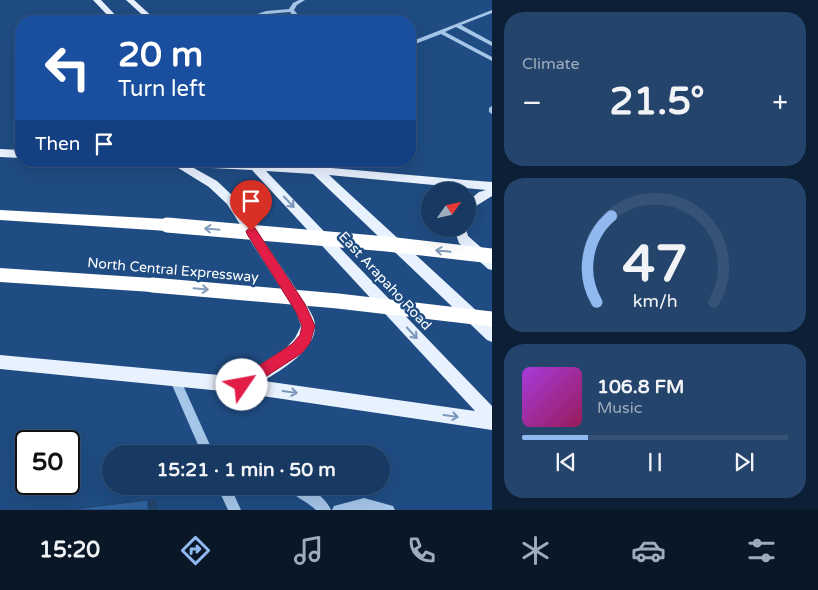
<!DOCTYPE html>
<html lang="en">
<head>
<meta charset="utf-8">
<style>
  :root { --surface:#173962; --page:#24446b; --text:#f1f3f6; --muted:#9eacbe; --line:#365377; --accent:#90b9f0 }
  body { margin:0; font-family:"Varela Round",sans-serif; background:var(--page); color:var(--text); height:100vh; display:flex; flex-direction:column; font-size:19px; white-space:nowrap }
  * { box-sizing:border-box; margin:0 }
  p { font-size:16px; color:var(--muted) }
  .icon { flex:none; width:28px; height:28px; fill:none; stroke:currentColor; stroke-width:2; stroke-linecap:round; stroke-linejoin:round }
  .map { position:relative; flex:1; overflow:hidden }
  .drawer { display:flex; flex-direction:column; gap:12px; padding:12px; background:#0d1f36; width:326px }
  .drawer>* { flex:none }
  .top-card { position:absolute; left:15px; top:15px; width:401px; height:152px; border-radius:20px; box-shadow:0 5px 20px #0002,0 0 0 1px var(--line); background:#1a4fa0; color:#fff; overflow:hidden }
  .needle { width:32px; rotate:56deg }
  .buttons { position:absolute; left:421px; top:182px; display:grid; gap:10px }
  .buttons a { display:grid; place-items:center; width:55px; height:55px; border-radius:50%; background:var(--surface); box-shadow:0 5px 20px #0002,0 0 0 1px var(--line); font-size:25px }
  .speed { position:absolute; left:15px; top:430px; display:flex; gap:10px; font-size:25px; font-weight:700; text-align:center }
  .speed>* { display:grid; place-content:center; width:65px; height:65px; border-radius:50%; background:var(--surface); box-shadow:0 5px 20px #0002,0 0 0 1px var(--line); line-height:1 }
  .speed .limit { border:2px solid #111; border-radius:8px; background:#fff; color:#111 }
  .pin { position:absolute; display:grid; place-items:center; width:42px; height:42px; color:#fff; margin:-51px -21px; border-radius:50% 50% 50% 0; rotate:-45deg; box-shadow:0 0 5px #0007 }
  .pin .icon { rotate:45deg }
  .me { position:absolute; width:55px; margin:-28px; rotate:57deg; stroke-linejoin:round; filter:drop-shadow(0 0 4px #0008) }
  .turn { display:flex; align-items:center; gap:18px; height:105px; padding:0 20px; font-size:22px }
  .turn .icon { width:65px; height:65px; stroke-width:2.5 }
  .turn b { display:block; font-size:35px; line-height:42px }
  .then { display:flex; align-items:center; height:48px; padding:0 20px; background:#0003; gap:10px; font-size:19px }
  .big { font-size:38px; font-weight:700; line-height:1.1 }
  .drawer .widget { flex:1; display:flex; flex-direction:column; justify-content:center; gap:8px; min-width:0; padding:0 18px; border-radius:20px; background:var(--page) }
  .drawer .dial { align-items:center; gap:0 }
  .dial svg { height:130px; overflow:visible; fill:none; stroke:var(--line); stroke-width:7; stroke-linecap:round; text-anchor:middle }
  .dial text { fill:var(--text); stroke:none }
  .song { display:flex; align-items:center; gap:15px }
  .cover { width:60px; height:60px; border-radius:8px; background:linear-gradient(135deg,hsl(280 70% 55%),hsl(330 70% 35%)) }
  .played { height:5px; border-radius:2px; background:linear-gradient(90deg,var(--accent) 25%,var(--line) 25%) }
  .keys { display:flex; justify-content:space-around; direction:ltr }
  .heat { display:flex; justify-content:space-between; align-items:center; font-size:28px; direction:ltr }
  .trip { position:absolute; left:102px; top:445px; width:288px; height:50px; border-radius:25px; background:var(--surface); box-shadow:0 5px 20px #0002,0 0 0 1px var(--line); font-weight:700; line-height:50px; text-align:center }
  .tabs { display:flex; height:80px; justify-content:space-around; align-items:center; background:#091727; color:var(--muted) }
  .tabs .icon { width:35px; height:35px }
  .tabs .on { color:var(--accent) }
  .tabs b { font-size:22px; color:var(--text) }
  main { display:flex; flex:1; min-height:0 }
  .map>svg:first-child { display:block }
  .lines { fill:none; stroke-linecap:round; stroke-linejoin:round }
  .minor { fill:#a5c5e9; fill-rule:evenodd }
  .major { fill:#e8f1fe; fill-rule:evenodd }
  .highway { fill:#fff; fill-rule:evenodd }
  .highway-bridge { stroke:#fff; stroke-width:15 }
  .shaded-wall { fill:#21456f }
  .building { fill:#2f639f; stroke:#21456f }
  .oneway { stroke:#7996ba }
  .oneway2 { stroke:#849dba }
  .route { fill:#e11d48; stroke:#92132f }
  .labels { text-anchor:middle; dominant-baseline:central; stroke-width:5; stroke-linejoin:round; paint-order:stroke }
  .street-label { font-size:14px; fill:#fff; stroke:#1f4c82 }
</style>
</head>
<body>
<main>
<div class="map">
<svg width="492" height="510" viewBox="0 0 492 510">
  <rect width="100%" height="100%" fill="#1f4c82"/>
  <g class="lines">
    <g class="minor">
      <path d="M299 0H305L297 5 294 10 303 21H298L290 12 267 14 245 21H237L266 11 289 9 293 3Z"/>
      <path d="M492 10V13L461 25 492 42V46L456 27 445 32 492 57V61L441 34 410 46V42Z"/>
      <path d="M492 106V114L489 112V108Z"/>
      <path d="M174 373 178 374 214 454H202L169 378 170 374Z"/>
      <path d="M217 486H230L241 510H228Z"/>
      <path d="M285 486C290 486 297 485 302 486 313 488 327 500 331 510H316C308 502 288 493 285 486Z"/>
      <path d="M364 498 393 506 395 510H332L334 506Z"/>
    </g>
    <g class="major">
      <path d="M93 0H101L121 21H113Z"/>
      <path d="M126 0H134L157 21H149Z"/>
      <path d="M0 149 21 150V158L0 157Z"/>
      <path d="M146 161H256L258 163C336 167 414 176 492 182V196L468 211V201L479 192 486 190 329 175 492 325V342L487 340 313 174 266 171 492 406V430L242 393 0 369V355L241 377 287 347 295 338 301 326 296 312 227 204 209 187 175 166 151 165ZM192 167 252 170 475 411 264 381C282 369 316 351 315 325 315 318 309 310 306 304L235 198 217 181Z"/>
      <path d="M454 229H466L468 236 492 257V270L488 269 459 243Z"/>
    </g>
    <g class="highway">
      <path d="M0 210 167 219 172 221 174 225 172 229 167 231 0 220Z"/>
      <path d="M0 268 152 278 158 280 160 285 158 290 152 292 0 282Z"/>
    </g>
    <g class="highway-bridge">
      <path d="M167 225 387 244 492 256"/>
      <path d="M152 285 338 301 492 319"/>
    </g>
  </g>
  <rect class="shaded-wall" x="148" y="500" width="9" height="10"/>
  <path class="building" d="M148 500V510H66Z"/>
  <defs><path id="oneway-shaft" d="M-6 0H5M1.5-3L5.5 0L1.5 3" fill="none" stroke-width="1.6" stroke-linecap="round" stroke-linejoin="round" transform="scale(1.25)"/></defs>
  <g class="oneway">
    <use href="#oneway-shaft" transform="translate(289 202) rotate(47)"/>
    <use href="#oneway-shaft" transform="translate(412 333) rotate(47)"/>
    <use href="#oneway-shaft" transform="translate(290 392) rotate(8)"/>
    <use href="#oneway-shaft" transform="translate(451 416) rotate(8)"/>
  </g>
  <g class="oneway2">
    <use href="#oneway-shaft" transform="translate(212 229) rotate(-175)"/>
    <use href="#oneway-shaft" transform="translate(443 251) rotate(-174)"/>
    <use href="#oneway-shaft" transform="translate(201 289) rotate(5)"/>
  </g>
  <path class="route" d="M251 227 255 228 305 304 315 326 310 343 302 353 242 392 237 390 235 385 237 380 292 344 300 335 302 326 296 312 247 234 246 231Z"/>
  <g class="labels">
    <g class="street-label">
      <text transform="translate(173 270) rotate(5)">North Central Expressway</text>
      <text transform="translate(385 281) rotate(47)">East Arapaho Road</text>
    </g>
  </g>
</svg>
<div class="buttons">
<a><svg class="needle" viewBox="-14 -14 28 28"><path d="M0-13l5 13h-10z" fill="#e53935"/><path d="M0 13l5-13h-10z" fill="#9eacbe"/></svg></a>
</div>
<div class="speed"><div class="limit">50</div></div>
<div class="pin" style="left:251px;top:231px;background:#d93025"><svg class="icon" aria-label="arrive" viewBox="0 0 24 24"><path d="M6 21V4h12l-3 4 3 4H6"/></svg></div>
<svg class="me" style="left:242px;top:385px" viewBox="-20 -20 40 40"><circle r="19" fill="#fff"/><path d="M0-13L10 11 0 6-10 11z" fill="#e11d48"/></svg>
<div class="trip">15:21 · 1 min · 50 m</div>
<div class="top-card">
<div class="turn"><svg class="icon" aria-label="left" viewBox="0 0 24 24"><path d="M17 20v-9H6M10 6l-5 5 5 5"/></svg><div><b>20 m</b>Turn left</div></div>
<div class="then">Then<svg class="icon" aria-label="arrive" viewBox="0 0 24 24"><path d="M6 21V4h12l-3 4 3 4H6"/></svg></div>
</div>
</div>
<section class="drawer">
<div class="widget"><p>Climate</p>
<div class="heat"><a>−</a><b class="big">21.5°</b><a>+</a></div>
</div>
<div class="widget dial"><svg viewBox="0 0 100 80">
<path d="M14 69A42 42 0 1 1 86 69"/>
<path d="M14 69A42 42 0 0 1 23 16" stroke="#90b9f0"/>
<text x="50" y="56" font-size="32" font-weight="700">47</text>
<text x="50" y="72" font-size="11">km/h</text>
</svg></div>
<div class="widget">
<div class="song"><i class="cover"></i><div><b>106.8 FM</b><p>Music</p></div></div>
<div class="played"></div>
<div class="keys"><svg class="icon" aria-label="previous" viewBox="0 0 24 24"><path d="M18 5L8 12l10 7zM5 5v14"/></svg><svg class="icon" aria-label="pause" viewBox="0 0 24 24"><path d="M8 5v14M16 5v14"/></svg><svg class="icon" aria-label="next" viewBox="0 0 24 24"><path d="M6 5l10 7-10 7zM19 5v14"/></svg></div>
</div>
</section>
</main>
<nav class="tabs">
<b>15:20</b>
<svg class="icon on" aria-label="directions" viewBox="0 0 24 24"><path d="M12 3l9 9-9 9-9-9zM9 14v-3h6M13 9l2 2-2 2"/></svg>
<svg class="icon" aria-label="music" viewBox="0 0 24 24"><path d="M9 18V5l10-2v13"/><circle cx="6" cy="18" r="3"/><circle cx="16" cy="16" r="3"/></svg>
<svg class="icon" aria-label="phone" viewBox="0 0 24 24"><path d="M5 4h4l2 5-3 2q2 4 5 5l2-3 5 2v4C11 20 4 13 5 4z"/></svg>
<svg class="icon" aria-label="climate" viewBox="0 0 24 24"><path d="M12 3v18M4 7l16 10M4 17L20 7"/></svg>
<svg class="icon" aria-label="car" viewBox="0 0 24 24"><path d="M5 17H2v-5l4-1 3-4h7l3 4 3 1v5h-3M9 17h6M6 11h13"/><circle cx="7" cy="17" r="2"/><circle cx="17" cy="17" r="2"/></svg>
<svg class="icon" aria-label="filters" viewBox="0 0 24 24"><path d="M4 7h16M4 17h16"/><circle cx="9" cy="7" r="2"/><circle cx="15" cy="17" r="2"/></svg>
</nav>
</body>
</html>
